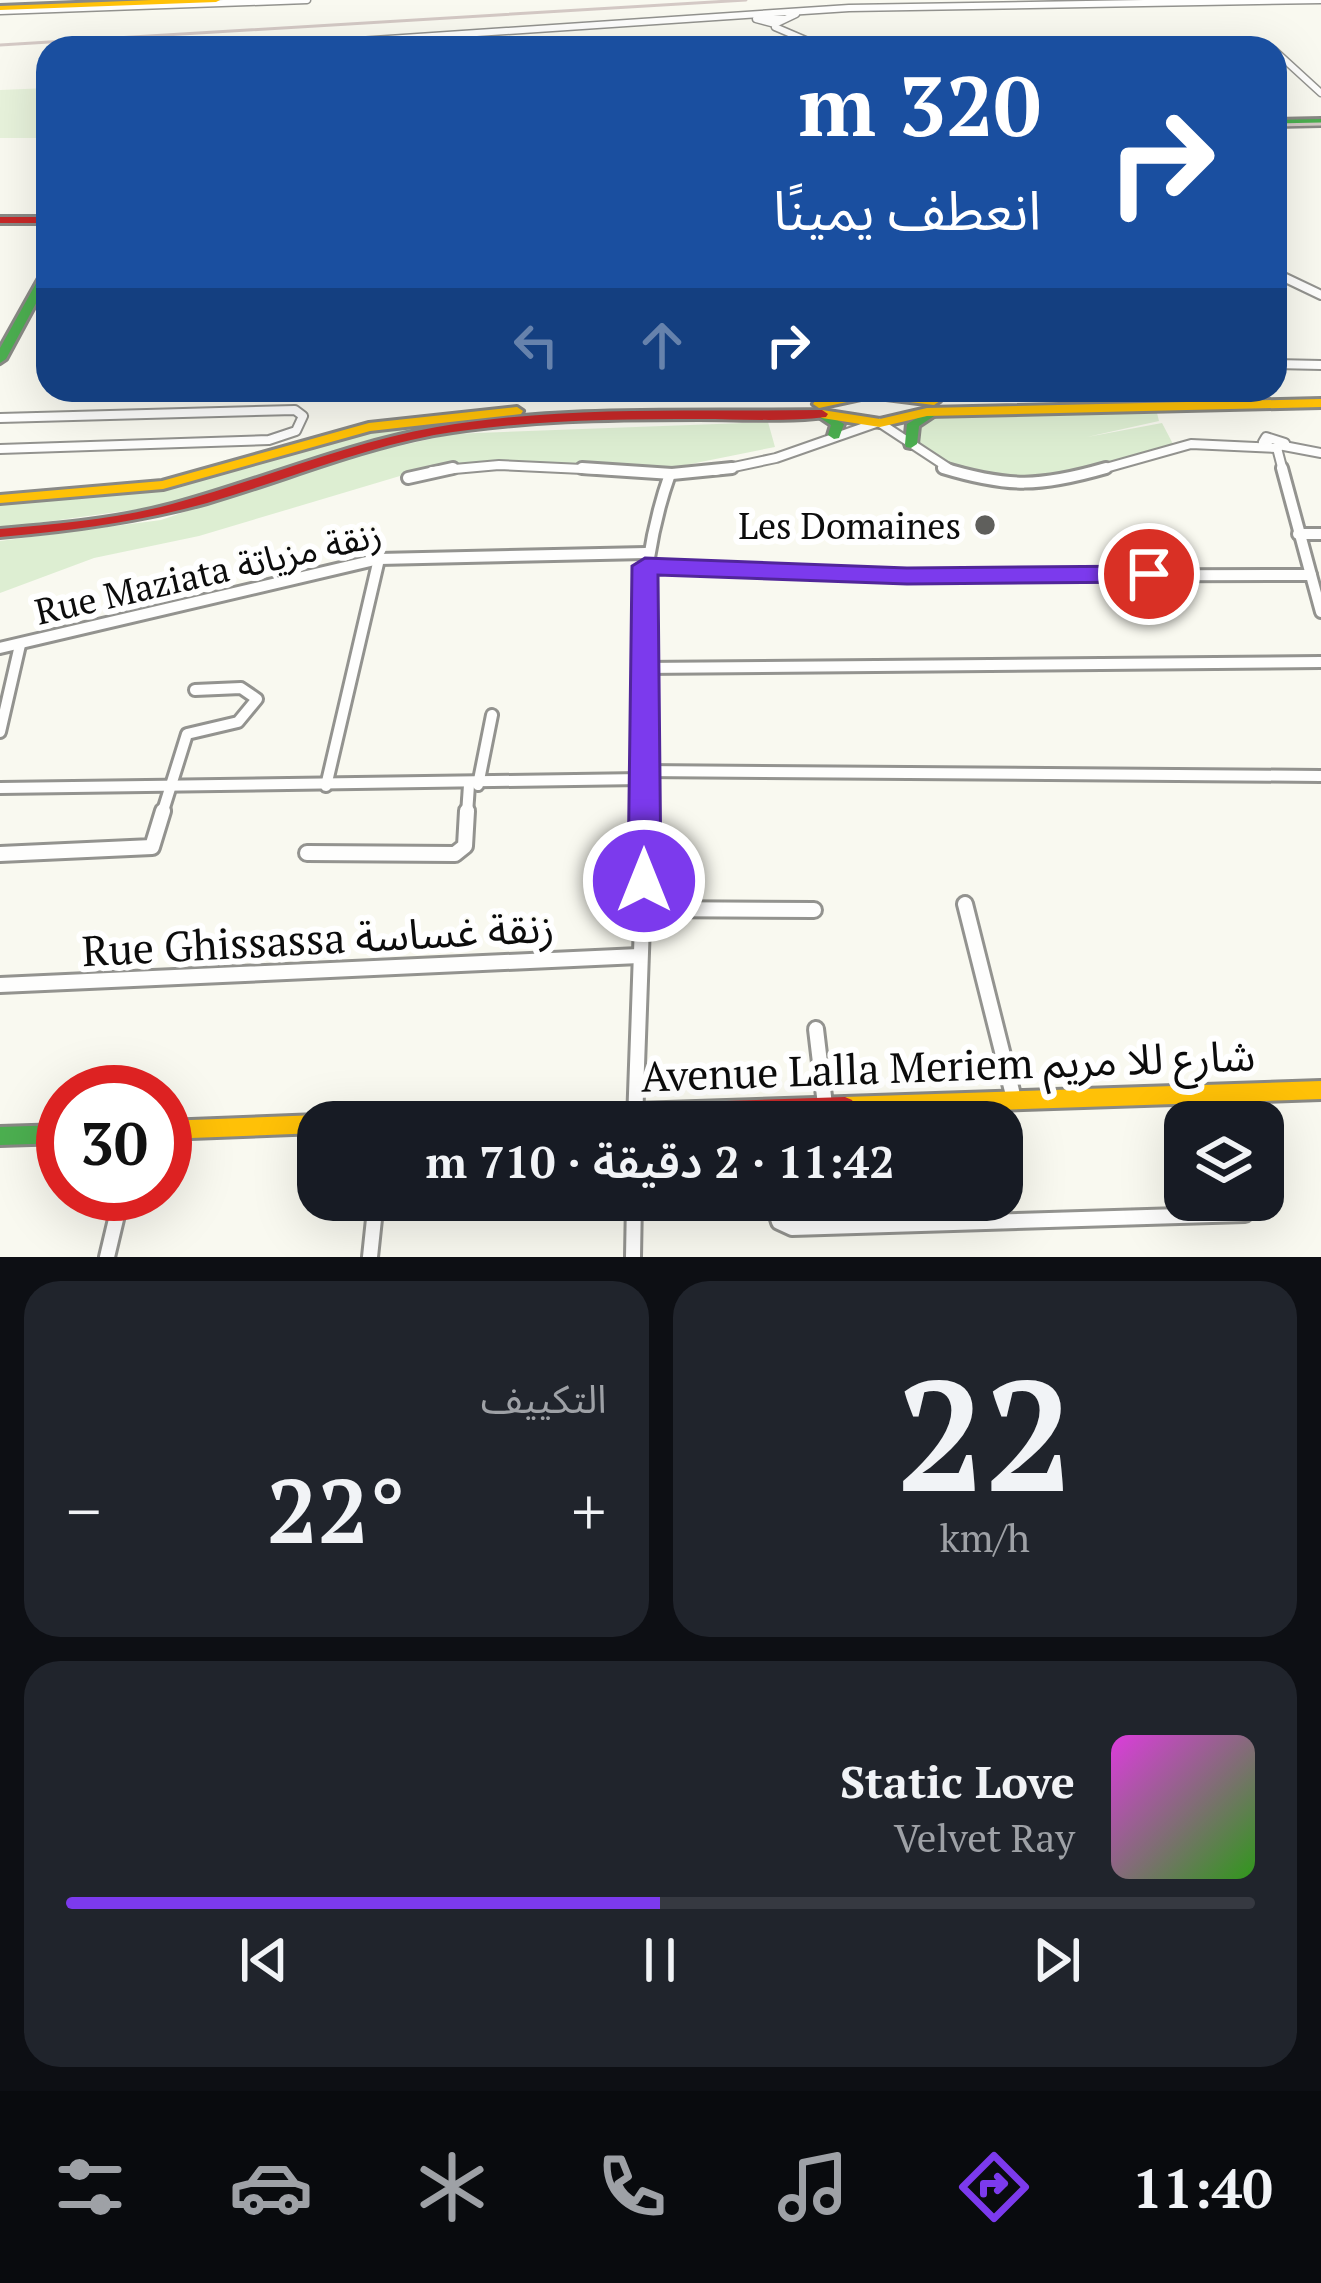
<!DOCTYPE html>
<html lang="ar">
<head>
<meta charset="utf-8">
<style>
  :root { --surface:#171b24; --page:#20242c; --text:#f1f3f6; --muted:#9ea1a6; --line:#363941; --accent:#7c3aed }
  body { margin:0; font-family:"PT Serif","Noto Sans Arabic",serif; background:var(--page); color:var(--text); direction:rtl; height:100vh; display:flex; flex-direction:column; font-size:45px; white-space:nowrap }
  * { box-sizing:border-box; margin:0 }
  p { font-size:39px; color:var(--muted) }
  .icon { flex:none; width:66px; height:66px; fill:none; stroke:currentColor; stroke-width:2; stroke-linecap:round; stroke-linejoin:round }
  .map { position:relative; height:1257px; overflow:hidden; direction:ltr }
  .panel { display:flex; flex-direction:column; gap:24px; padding:24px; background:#0d0f14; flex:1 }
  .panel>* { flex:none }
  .banner { position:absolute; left:36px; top:36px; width:1251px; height:366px; border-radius:36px; box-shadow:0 12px 48px #0002; direction:rtl; background:#1a4fa0; color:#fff; overflow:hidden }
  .controls { position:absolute; left:1164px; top:1101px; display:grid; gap:24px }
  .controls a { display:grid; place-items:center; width:120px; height:120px; border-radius:24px; background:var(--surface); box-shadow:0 12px 48px #0002; font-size:60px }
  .speed { position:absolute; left:36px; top:1065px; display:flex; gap:24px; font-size:60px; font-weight:700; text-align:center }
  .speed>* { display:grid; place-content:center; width:156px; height:156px; border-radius:50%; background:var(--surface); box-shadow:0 12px 48px #0002; line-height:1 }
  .speed .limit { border:18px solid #d22; background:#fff; color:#111 }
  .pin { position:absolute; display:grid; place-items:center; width:102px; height:102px; color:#fff; margin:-51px; border:6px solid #fff; border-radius:50%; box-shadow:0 3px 12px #0007 }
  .me { position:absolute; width:132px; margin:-66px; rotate:0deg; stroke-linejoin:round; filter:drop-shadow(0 0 9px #0008) }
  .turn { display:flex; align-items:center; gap:42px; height:252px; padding:0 48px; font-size:54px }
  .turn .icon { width:156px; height:156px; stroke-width:2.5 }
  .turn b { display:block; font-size:84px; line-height:102px }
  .lanes { display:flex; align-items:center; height:114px; padding:0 48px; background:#0003; justify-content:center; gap:60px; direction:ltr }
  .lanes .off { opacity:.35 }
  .big { font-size:90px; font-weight:600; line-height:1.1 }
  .panel .widget { flex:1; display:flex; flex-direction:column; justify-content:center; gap:18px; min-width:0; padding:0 42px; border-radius:36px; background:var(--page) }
  .panel .dial { align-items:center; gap:0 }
  .dial b { font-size:156px; line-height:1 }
  .song { display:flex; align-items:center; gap:36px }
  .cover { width:144px; height:144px; border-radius:18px; background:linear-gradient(135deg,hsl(300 70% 55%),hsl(110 70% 35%)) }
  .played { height:12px; border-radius:6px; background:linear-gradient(90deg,var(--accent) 50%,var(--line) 50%) }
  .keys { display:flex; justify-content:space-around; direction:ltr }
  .heat { display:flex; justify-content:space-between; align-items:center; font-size:66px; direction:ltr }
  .panel .tiles { flex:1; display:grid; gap:24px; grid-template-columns:1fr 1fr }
  .widget:last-child { grid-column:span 2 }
  .trip { position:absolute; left:297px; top:1101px; width:726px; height:120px; border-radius:36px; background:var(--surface); box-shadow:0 12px 48px #0002; font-weight:600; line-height:120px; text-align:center; direction:rtl }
  .tabs { display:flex; height:192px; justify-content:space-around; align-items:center; background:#090b0e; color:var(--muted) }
  .tabs .icon { width:84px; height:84px }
  .tabs .on { color:var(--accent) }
  .tabs b { font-size:54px; color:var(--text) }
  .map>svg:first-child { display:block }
  .green { fill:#ddeed2 }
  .pitch { fill:#e7f2db }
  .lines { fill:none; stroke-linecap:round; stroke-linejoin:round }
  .street-far3-casing { stroke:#93938f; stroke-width:9 }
  .street-far2-casing { stroke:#93938f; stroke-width:12 }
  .street-far1-casing { stroke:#93938f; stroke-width:16 }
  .street-casing { stroke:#93938f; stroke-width:20 }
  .fast-casing { stroke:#898985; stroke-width:6 }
  .slow-casing { stroke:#898985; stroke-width:6 }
  .jam-casing { stroke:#898985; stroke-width:6 }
  .street-far3 { stroke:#fefefd; stroke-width:6 }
  .street-far2 { stroke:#fefefd; stroke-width:8 }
  .street-far1 { stroke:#fefefd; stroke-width:10 }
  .street { stroke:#fefefd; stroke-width:14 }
  .fast { fill:#4caf50; fill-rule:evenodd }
  .slow { fill:#ffc107; fill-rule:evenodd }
  .jam { fill:#c62828; fill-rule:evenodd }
  .tram { stroke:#d4c9c5; stroke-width:3 }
  .rail { stroke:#d4c9c5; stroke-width:3 }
  .route { fill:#7c3aed; stroke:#51269a; stroke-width:3 }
  .poi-dot { fill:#5f5f5c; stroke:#fff; stroke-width:4.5 }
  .labels { text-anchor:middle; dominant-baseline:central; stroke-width:12; stroke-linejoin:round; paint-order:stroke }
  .poi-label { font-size:36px; fill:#0c0c0c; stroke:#fff; text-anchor:end }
  .street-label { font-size:36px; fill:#0c0c0c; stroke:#fff }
  .near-street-label { font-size:42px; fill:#0c0c0c; stroke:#fff }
</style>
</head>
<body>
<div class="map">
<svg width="1321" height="1257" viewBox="0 0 1321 1257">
  <rect width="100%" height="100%" fill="#f9f9f0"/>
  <g class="green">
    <path d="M1157 413 1159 421 1087 437 1162 423 1173 444 1058 480 968 478 917 444 919 425 935 418Z"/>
    <path d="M458 418 459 424 353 445 162 506 0 528V504L154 490 375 430Z"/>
    <path d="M768 422 775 447 661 470 495 463 420 470 199 536 94 558 0 593V541L161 520 333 461 452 434Z"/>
  </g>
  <path class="pitch" d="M48 88V138H0V90Z"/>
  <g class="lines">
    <g class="street-far3-casing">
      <g id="street-far3">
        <path d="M0 11 307 0"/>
        <path d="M784 19H756L775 24 796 14"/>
        <path d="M775 27 824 48"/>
        <path d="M255 48 849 8 1321 0"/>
        <path d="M1275 51 1321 93"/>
      </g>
    </g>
    <g class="street-far2-casing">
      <g id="street-far2">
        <path d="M1275 273 1321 295"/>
        <path d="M1275 364 1321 365"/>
        <path d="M0 418 295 410 303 416 296 431 269 440 0 449"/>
        <path d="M880 423 953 471"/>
        <path d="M1284 446 1321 453"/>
        <path d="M1277 448 1283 471"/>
        <path d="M432 471 499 465 625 471"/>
        <path d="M715 471 776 458 876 423"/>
        <path d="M1095 471 1191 444 1277 448 1285 443 1266 437 1263 442 1270 447"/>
      </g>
    </g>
    <g class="street-far1-casing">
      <g id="street-far1">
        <path d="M582 468 672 474 732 468"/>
        <path d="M943 468C1009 488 1040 487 1106 468"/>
        <path d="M1282 468 1321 612"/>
        <path d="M408 478 453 468"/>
        <path d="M1298 534H1321"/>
        <path d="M645 566 907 576 1311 575"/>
        <path d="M0 648 379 559 646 553"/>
        <path d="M642 668 1321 662"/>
        <path d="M0 732 20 645"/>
        <path d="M642 771 1321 776"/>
        <path d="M478 785 492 715"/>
        <path d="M326 786 379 559"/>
        <path d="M0 788 642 779"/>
        <path d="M162 814 187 734 238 722 257 699 241 688 195 690"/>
        <path d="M467 814 469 785"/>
        <path d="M646 814C642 698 630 586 670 474"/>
      </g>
    </g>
    <g class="street-casing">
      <g id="street">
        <path d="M307 853 455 854 465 846 467 811"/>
        <path d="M0 854 152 847 163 811"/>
        <path d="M965 904 1014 1099"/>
        <path d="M643 909 814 910"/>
        <path d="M0 985 639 956"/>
        <path d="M816 1029 825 1105"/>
        <path d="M1224 1093 1234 1122"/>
        <path d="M635 1122 646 811"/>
        <path d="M772 1200 779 1222 792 1228 1245 1214 1258 1200"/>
        <path d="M107 1257 122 1194"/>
        <path d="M370 1257 376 1200"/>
        <path d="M633 1257 634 1200"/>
      </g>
    </g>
    <g class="fast-casing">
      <g id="fast">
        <path d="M1321 119V125L1275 126V120Z"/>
        <path d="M48 268V281L6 359 0 363V348L43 271Z"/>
        <path d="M931 410 937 414 919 426 917 444 911 448 906 447 905 444 907 424Z"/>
        <path d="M822 411 844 424 839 438 834 439 828 435 831 425 816 415Z"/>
        <path d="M63 1125V1143L0 1145V1127Z"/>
      </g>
    </g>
    <g class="slow-casing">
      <g id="slow">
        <path d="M152 0H220L216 2 0 10V6Z"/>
        <path d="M867 390 934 397 940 401 934 405 870 397 819 408 813 404 815 401Z"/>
        <path d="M1321 399V407L927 416 880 427 822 418 816 414 822 410 880 419 927 408Z"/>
        <path d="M517 407 523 411 521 414 370 431 163 489 0 503V495L162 481 369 423Z"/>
        <path d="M1321 1081V1099L845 1115 838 1112 835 1106 838 1100 845 1097Z"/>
        <path d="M318 1115 325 1118 327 1122H318V1133L165 1139V1121Z"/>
      </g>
    </g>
    <g class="jam-casing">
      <g id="jam">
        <rect x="0" y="217" width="48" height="6"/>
        <path d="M822 410 828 414 826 417C785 422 741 419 699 419 611 419 521 420 434 435 356 450 283 481 207 503 139 522 70 531 0 537V529C58 524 116 519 172 504 261 480 346 443 437 427 564 405 694 412 822 410Z"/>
        <path d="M845 1097 852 1100 855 1106 852 1112 845 1115 633 1122H351L354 1116 361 1113Z"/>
      </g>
    </g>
    <use href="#street-far3" class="street-far3"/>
    <use href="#street-far2" class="street-far2"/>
    <use href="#street-far1" class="street-far1"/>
    <use href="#street" class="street"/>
    <use href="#fast" class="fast"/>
    <use href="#slow" class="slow"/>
    <use href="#jam" class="jam"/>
    <path class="tram" d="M1275 125 1321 124"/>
    <path class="rail" d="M0 45 746 0"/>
  </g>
  <path class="route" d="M645 558 907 568 1149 566 1162 574 1149 582 907 584 658 575 661 881 644 894 628 881 632 566Z"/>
  <circle class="poi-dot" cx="985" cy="525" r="12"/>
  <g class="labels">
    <g class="poi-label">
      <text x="961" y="525">Les Domaines</text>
    </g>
    <g class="street-label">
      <text transform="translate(208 572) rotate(-13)">Rue Maziata زنقة مزياتة</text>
    </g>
    <g class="near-street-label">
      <text transform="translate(318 938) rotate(-3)">Rue Ghissassa زنقة غساسة</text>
      <text transform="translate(948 1065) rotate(-2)">Avenue Lalla Meriem شارع للا مريم</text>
    </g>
  </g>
</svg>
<div class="controls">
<a><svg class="icon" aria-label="layers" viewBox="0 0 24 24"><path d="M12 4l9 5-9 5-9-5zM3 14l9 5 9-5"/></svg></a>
</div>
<div class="speed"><div class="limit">30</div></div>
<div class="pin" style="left:1149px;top:574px;background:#d93025"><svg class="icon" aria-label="arrive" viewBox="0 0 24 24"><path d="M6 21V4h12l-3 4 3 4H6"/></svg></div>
<svg class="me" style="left:644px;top:881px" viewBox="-20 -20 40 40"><circle r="17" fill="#7c3aed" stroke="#fff" stroke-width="3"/><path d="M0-11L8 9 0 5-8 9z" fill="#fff"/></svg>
<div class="trip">11:42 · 2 دقيقة · 710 m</div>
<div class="banner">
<div class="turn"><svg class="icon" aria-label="right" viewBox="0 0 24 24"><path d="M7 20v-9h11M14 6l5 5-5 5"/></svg><div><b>320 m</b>انعطف يمينًا</div></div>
<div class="lanes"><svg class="icon off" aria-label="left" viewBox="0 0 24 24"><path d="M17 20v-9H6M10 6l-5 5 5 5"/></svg><svg class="icon off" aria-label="ahead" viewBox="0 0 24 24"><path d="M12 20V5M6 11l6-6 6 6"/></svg><svg class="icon" aria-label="right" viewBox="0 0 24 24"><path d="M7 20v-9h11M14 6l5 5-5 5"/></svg></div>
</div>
</div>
<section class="panel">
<div class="tiles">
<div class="widget dial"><b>22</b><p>km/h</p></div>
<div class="widget"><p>التكييف</p>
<div class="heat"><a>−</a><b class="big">22°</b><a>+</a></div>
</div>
<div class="widget">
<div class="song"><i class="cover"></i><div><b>Static Love</b><p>Velvet Ray</p></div></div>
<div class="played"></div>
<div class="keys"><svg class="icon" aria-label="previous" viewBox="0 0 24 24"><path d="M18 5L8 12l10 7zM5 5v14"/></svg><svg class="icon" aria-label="pause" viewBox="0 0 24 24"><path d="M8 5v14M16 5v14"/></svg><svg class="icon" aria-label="next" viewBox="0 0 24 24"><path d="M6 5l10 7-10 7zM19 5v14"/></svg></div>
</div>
</div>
</section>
<nav class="tabs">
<b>11:40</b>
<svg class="icon on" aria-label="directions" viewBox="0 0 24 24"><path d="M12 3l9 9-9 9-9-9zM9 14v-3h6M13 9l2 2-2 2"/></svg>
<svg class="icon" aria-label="music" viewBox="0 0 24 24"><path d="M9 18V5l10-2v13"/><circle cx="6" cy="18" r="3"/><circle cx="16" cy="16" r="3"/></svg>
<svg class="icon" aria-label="phone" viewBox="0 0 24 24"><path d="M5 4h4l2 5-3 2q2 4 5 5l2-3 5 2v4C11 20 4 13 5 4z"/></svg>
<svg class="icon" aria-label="climate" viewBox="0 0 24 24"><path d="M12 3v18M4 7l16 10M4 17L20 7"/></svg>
<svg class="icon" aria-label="car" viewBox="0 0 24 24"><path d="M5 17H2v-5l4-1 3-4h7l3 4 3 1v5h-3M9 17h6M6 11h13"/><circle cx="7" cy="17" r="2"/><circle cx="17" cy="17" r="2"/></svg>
<svg class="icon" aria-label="filters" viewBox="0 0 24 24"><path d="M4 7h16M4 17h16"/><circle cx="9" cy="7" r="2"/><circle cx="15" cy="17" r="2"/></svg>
</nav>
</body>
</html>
